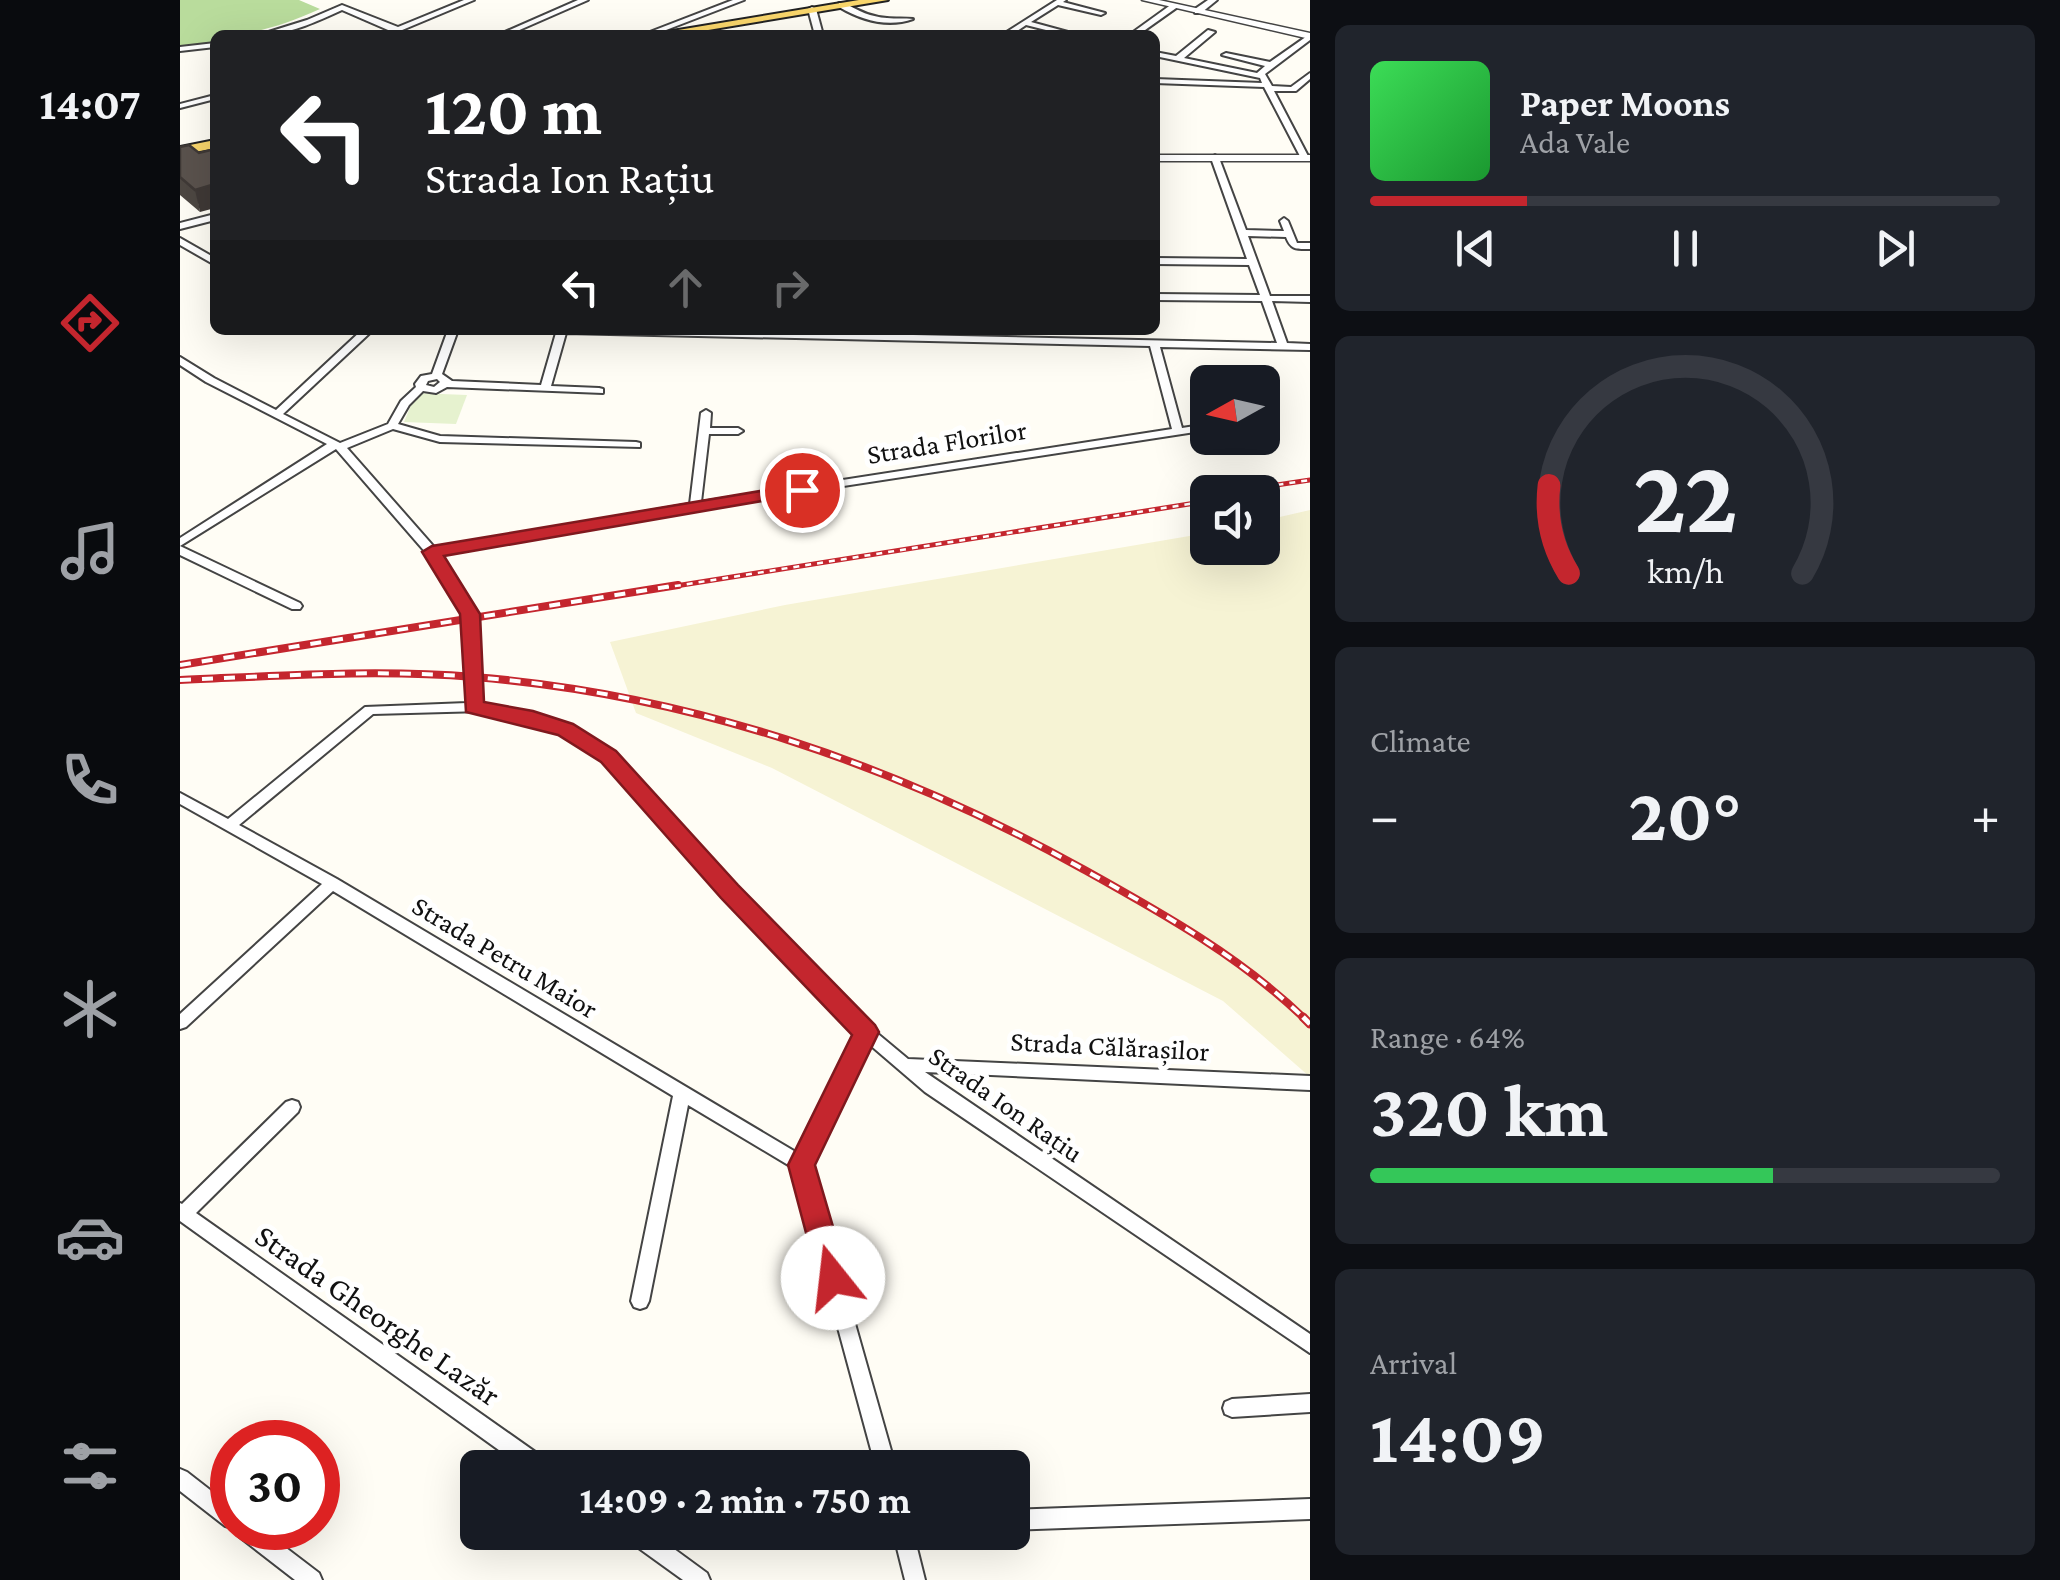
<!DOCTYPE html>
<html lang="en">
<head>
<meta charset="utf-8">
<style>
  :root { --surface:#171b24; --page:#20242c; --text:#f1f3f6; --muted:#9ea1a6; --line:#363941; --accent:#c4262e }
  body { margin:0; font-family:"Crimson Pro",serif; background:var(--page); color:var(--text); height:100vh; display:flex; flex-direction:column; font-size:38px; white-space:nowrap }
  * { box-sizing:border-box; margin:0 }
  p { font-size:32px; color:var(--muted) }
  .icon { flex:none; width:55px; height:55px; fill:none; stroke:currentColor; stroke-width:2; stroke-linecap:round; stroke-linejoin:round }
  .map { position:relative; flex:1; overflow:hidden }
  .panel { display:flex; flex-direction:column; gap:25px; padding:25px; background:#0d0f14; width:750px }
  .panel>* { flex:none }
  .guide { position:absolute; left:30px; top:30px; width:950px; height:305px; border-radius:15px; box-shadow:0 10px 40px #0002; background:#202124; color:#fff; overflow:hidden }
  .needle { width:65px; rotate:262deg }
  .controls { position:absolute; left:1010px; top:365px; display:grid; gap:20px }
  .controls a { display:grid; place-items:center; width:90px; height:90px; border-radius:15px; background:var(--surface); box-shadow:0 10px 40px #0002; font-size:50px }
  .speed { position:absolute; left:30px; top:1420px; display:flex; gap:20px; font-size:50px; font-weight:700; text-align:center }
  .speed>* { display:grid; place-content:center; width:130px; height:130px; border-radius:50%; background:var(--surface); box-shadow:0 10px 40px #0002; line-height:1 }
  .speed .limit { border:15px solid #d22; background:#fff; color:#111 }
  .pin { position:absolute; display:grid; place-items:center; width:85px; height:85px; color:#fff; margin:-42px; border:5px solid #fff; border-radius:50%; box-shadow:0 2px 10px #0007 }
  .me { position:absolute; width:110px; margin:-55px; rotate:344deg; stroke-linejoin:round; filter:drop-shadow(0 0 8px #0008) }
  .turn { display:flex; align-items:center; gap:35px; height:210px; padding:0 50px; font-size:45px }
  .turn .icon { width:130px; height:130px; stroke-width:2.5 }
  .turn b { display:block; font-size:70px; line-height:85px }
  .lanes { display:flex; align-items:center; height:95px; padding:0 50px; background:#0003; justify-content:center; gap:50px; direction:ltr }
  .lanes .off { opacity:.35 }
  .big { font-size:75px; font-weight:700; line-height:1.1 }
  .panel .widget { flex:1; display:flex; flex-direction:column; justify-content:center; gap:15px; min-width:0; padding:0 35px; border-radius:15px; background:var(--page) }
  .panel .dial { align-items:center; gap:0 }
  .dial svg { height:260px; overflow:visible; fill:none; stroke:var(--line); stroke-width:7; stroke-linecap:round; text-anchor:middle }
  .dial text { fill:var(--text); stroke:none }
  .song { display:flex; align-items:center; gap:30px }
  .cover { width:120px; height:120px; border-radius:15px; background:linear-gradient(135deg,hsl(130 70% 55%),hsl(130 70% 35%)) }
  .played { height:10px; border-radius:5px; background:linear-gradient(90deg,var(--accent) 25%,var(--line) 25%) }
  .keys { display:flex; justify-content:space-around; direction:ltr }
  .heat { display:flex; justify-content:space-between; align-items:center; font-size:55px; direction:ltr }
  .charge { height:15px; border-radius:8px; background:linear-gradient(90deg,#34c759 64%,var(--line) 0) }
  .trip { position:absolute; left:280px; top:1450px; width:570px; height:100px; border-radius:15px; background:var(--surface); box-shadow:0 10px 40px #0002; font-weight:700; line-height:100px; text-align:center }
  main { display:flex; flex:1; min-height:0 }
  .tab-bar { display:flex; flex-direction:column; width:180px; justify-content:space-around; align-items:center; background:#090b0e; color:var(--muted) }
  .tab-bar .icon { width:70px; height:70px }
  .tab-bar .active { color:var(--accent) }
  .tab-bar b { font-size:45px; color:var(--text) }
  .map>svg:first-child { display:block }
  .farmland { fill:#f6f3d4 }
  .forest { fill:#b9dc9c }
  .pitch { fill:#e6f2cf }
  .lines { fill:none; stroke-linecap:round; stroke-linejoin:round }
  .minor-casing { stroke:#444; stroke-width:4 }
  .tertiary-casing { stroke:#444; stroke-width:3 }
  .primary-casing { stroke:#222; stroke-width:4 }
  .minor { fill:#fff; fill-rule:evenodd }
  .tertiary { fill:#fff; fill-rule:evenodd }
  .primary { fill:#f9d66b; fill-rule:evenodd }
  .rail-far2-casing { stroke:#c4262e; stroke-width:5 }
  .rail-far1-casing { stroke:#c4262e; stroke-width:8 }
  .rail-casing { stroke:#c4262e; stroke-width:9 }
  .rail-far2 { stroke:#fff; stroke-width:2.5; stroke-dasharray:6; stroke-linecap:butt }
  .rail-far1 { stroke:#fff; stroke-width:4; stroke-dasharray:11; stroke-linecap:butt }
  .rail { stroke:#fff; stroke-width:5; stroke-dasharray:15; stroke-linecap:butt }
  .wall { fill:#4d4742 }
  .shaded-wall { fill:#3f3936 }
  .building { fill:#5a524d; stroke:#3f3936; stroke-width:2.5 }
  .route { fill:#c4262e; stroke:#7f191e; stroke-width:2.5 }
  .labels { text-anchor:middle; dominant-baseline:central; stroke-width:10; stroke-linejoin:round; paint-order:stroke }
  .street-label { font-size:28px; fill:#111; stroke:#fff }
  .near-street-label { font-size:32px; fill:#111; stroke:#fff }
</style>
</head>
<body>
<main>
<nav class="tab-bar">
<b>14:07</b>
<svg class="icon active" aria-label="directions" viewBox="0 0 24 24"><path d="M12 3l9 9-9 9-9-9zM9 14v-3h6M13 9l2 2-2 2"/></svg>
<svg class="icon" aria-label="music" viewBox="0 0 24 24"><path d="M9 18V5l10-2v13"/><circle cx="6" cy="18" r="3"/><circle cx="16" cy="16" r="3"/></svg>
<svg class="icon" aria-label="phone" viewBox="0 0 24 24"><path d="M5 4h4l2 5-3 2q2 4 5 5l2-3 5 2v4C11 20 4 13 5 4z"/></svg>
<svg class="icon" aria-label="climate" viewBox="0 0 24 24"><path d="M12 3v18M4 7l16 10M4 17L20 7"/></svg>
<svg class="icon" aria-label="car" viewBox="0 0 24 24"><path d="M5 17H2v-5l4-1 3-4h7l3 4 3 1v5h-3M9 17h6M6 11h13"/><circle cx="7" cy="17" r="2"/><circle cx="17" cy="17" r="2"/></svg>
<svg class="icon" aria-label="filters" viewBox="0 0 24 24"><path d="M4 7h16M4 17h16"/><circle cx="9" cy="7" r="2"/><circle cx="15" cy="17" r="2"/></svg>
</nav>
<div class="map">
<svg width="1130" height="1580" viewBox="0 0 1130 1580">
  <rect width="100%" height="100%" fill="#fffdf5"/>
  <path class="farmland" d="M1130 510V1077L1043 1001 592 768 456 713 430 642 605 605 1027 533 1028 548H1082L1083 521Z"/>
  <path class="forest" d="M0 0H119L140 9C104 25 75 35 35 35V42L0 47Z"/>
  <path class="pitch" d="M236 393 287 395 276 424 224 422Z"/>
  <g class="lines">
    <g class="minor-casing">
      <g id="minor">
        <path d="M284 0H294L215 33 162 10C136 22 108 35 79 35L127 20 162 5 218 27Z"/>
        <path d="M398 0H408L328 35H318Z"/>
        <path d="M553 0H564L473 35H462Z"/>
        <path d="M877 0H886L883 2 925 13 921 15 878 5 851 22 899 35H886L846 25 831 35H822Z"/>
        <path d="M1028 0H1037L1021 13H1015V9Z"/>
        <path d="M659 3H665C678 11 691 17 707 18 716 19 725 18 733 19 708 28 681 20 659 7Z"/>
        <path d="M992 4 999 6 958 35H949Z"/>
        <path d="M632 7 636 9 643 35H635L628 9Z"/>
        <path d="M1028 30 1035 32 1004 58 1077 73 1085 66 1042 55 1046 53 1090 62 1130 34V40L1085 74 1092 86 1111 87 1130 73V79L1116 91H1094L1129 158 1128 160 1121 158 1084 87 975 83V79L1082 83 1080 78 975 56V52L996 56Z"/>
        <path d="M35 43V47L0 51V47Z"/>
        <path d="M35 95V99L0 108V104Z"/>
        <path d="M1035 155 1039 158 1066 230 1104 231 1100 221 1104 218 1108 221 1117 243H1130V249C1116 249 1111 250 1106 237L1068 236 1090 296H1130V302L1092 301 1107 343 1130 344V350L980 347 1002 428 1028 424V430L546 504 259 554 296 614 300 703 390 727 434 754 554 887 692 1029 728 1059 1130 1076V1090L745 1072 1130 1334V1353L745 1092 689 1044 630 1165 716 1468H696L615 1169 508 1105 469 1301 466 1307 460 1309 454 1307 451 1301 493 1096 153 891 6 1027 0 1029V1014L142 884 0 804V793L48 819 185 707 287 703 284 614 247 554 156 449 0 546 120 603 122 606 120 609H112L0 555V538L147 444 26 382 0 365V357L34 378 96 410 182 330H193L103 414 160 443 208 424 221 401 236 387 235 384 241 376 252 374 268 330H278L262 374 272 381 361 385 376 333H366L361 330H500L1097 343 1082 301 975 300V294L1080 295 1069 265 975 264V258L1067 259 1031 158ZM386 333 970 346 992 429 521 502 529 434H558L563 431 558 428H530L531 413 526 410 521 413 510 504 255 548 167 448 213 429 260 442 460 447V443L456 442 260 436 218 424 229 405 243 391 256 393 267 387 423 393V389L419 388 371 386ZM257 379 260 382 254 387 246 385 248 381ZM303 711 380 733 424 760 544 895 677 1034 619 1154 157 879 59 825 193 714Z"/>
        <path d="M35 214V220L0 229V223Z"/>
        <path d="M0 238 35 258V265L0 245Z"/>
        <path d="M112 1100 118 1102 120 1107 118 1112 16 1213 368 1461 371 1468H344L0 1221V1203L2 1204 106 1102Z"/>
        <path d="M1130 1394V1412L1052 1417 1045 1414 1043 1408 1045 1402 1052 1399Z"/>
        <path d="M0 1469 7 1472 52 1507V1528H80L139 1573 142 1580H115L57 1535 54 1528 45 1526 0 1491Z"/>
        <path d="M1130 1499V1519L832 1530V1510Z"/>
        <path d="M443 1532H471L527 1573 530 1580H503L446 1539Z"/>
        <path d="M713 1532H733L745 1580H725Z"/>
      </g>
    </g>
    <g class="tertiary-casing">
      <g id="tertiary">
        <path d="M962 0H979L1130 33V39Z"/>
        <rect x="975" y="155" width="155" height="6"/>
      </g>
    </g>
    <g class="primary-casing">
      <g id="primary">
        <path d="M679 0H708L498 35H468Z"/>
        <path d="M35 140V148L0 155V147Z"/>
      </g>
    </g>
    <use href="#minor" class="minor"/>
    <use href="#tertiary" class="tertiary"/>
    <use href="#primary" class="primary"/>
    <g class="rail-far2-casing">
      <g id="rail-far2">
        <path d="M1050 492 1130 480"/>
        <path d="M483 588 1028 501"/>
      </g>
    </g>
    <g class="rail-far1-casing">
      <g id="rail-far1">
        <path d="M0 665 498 585"/>
        <path d="M0 680C98 676 196 669 294 677 508 694 714 764 901 868 980 912 1060 956 1126 1020"/>
      </g>
    </g>
    <g class="rail-casing">
      <path id="rail" d="M1123 1017 1130 1024"/>
    </g>
    <use href="#rail-far2" class="rail-far2"/>
    <use href="#rail-far1" class="rail-far1"/>
    <use href="#rail" class="rail"/>
  </g>
  <path class="wall" d="M9 145 20 212 0 195V147Z"/>
  <path class="shaded-wall" d="M35 184V208L20 212 15 190Z"/>
  <path class="building" d="M9 145 19 153 35 149V184L15 190 0 177V147Z"/>
  <path class="route" d="M622 484 631 490 628 493 264 556 300 614 304 702 353 711 393 724 436 751 558 885 695 1025 699 1032 635 1165 668 1278 663 1288 653 1292 643 1288 638 1278 608 1165 672 1035 541 898 421 762 378 735 286 712 280 614 242 552 252 546Z"/>
  <g class="labels">
    <g class="street-label">
      <text transform="translate(767 442) rotate(-9)">Strada Florilor</text>
      <text transform="translate(325 957) rotate(31)">Strada Petru Maior</text>
      <text transform="translate(930 1046) rotate(3)">Strada Călărașilor</text>
      <text transform="translate(826 1104) rotate(35)">Strada Ion Rațiu</text>
    </g>
    <g class="near-street-label">
      <text transform="translate(198 1315) rotate(35)">Strada Gheorghe Lazăr</text>
    </g>
  </g>
</svg>
<div class="controls">
<a><svg class="needle" viewBox="-14 -14 28 28"><path d="M0-13l5 13h-10z" fill="#e53935"/><path d="M0 13l5-13h-10z" fill="#9ea1a6"/></svg></a>
<a><svg class="icon" aria-label="sound" viewBox="0 0 24 24"><path d="M4 9h4l5-4v14l-5-4H4zM17 9q2 3 0 6"/></svg></a>
</div>
<div class="speed"><div class="limit">30</div></div>
<div class="pin" style="left:622px;top:490px;background:#d93025"><svg class="icon" aria-label="arrive" viewBox="0 0 24 24"><path d="M6 21V4h12l-3 4 3 4H6"/></svg></div>
<svg class="me" style="left:653px;top:1278px" viewBox="-20 -20 40 40"><circle r="19" fill="#fff"/><path d="M0-13L10 11 0 6-10 11z" fill="#c4262e"/></svg>
<div class="trip">14:09 · 2 min · 750 m</div>
<div class="guide">
<div class="turn"><svg class="icon" aria-label="left" viewBox="0 0 24 24"><path d="M17 20v-9H6M10 6l-5 5 5 5"/></svg><div><b>120 m</b>Strada Ion Rațiu</div></div>
<div class="lanes"><svg class="icon" aria-label="left" viewBox="0 0 24 24"><path d="M17 20v-9H6M10 6l-5 5 5 5"/></svg><svg class="icon off" aria-label="ahead" viewBox="0 0 24 24"><path d="M12 20V5M6 11l6-6 6 6"/></svg><svg class="icon off" aria-label="right" viewBox="0 0 24 24"><path d="M7 20v-9h11M14 6l5 5-5 5"/></svg></div>
</div>
</div>
<section class="panel">
<div class="widget">
<div class="song"><i class="cover"></i><div><b>Paper Moons</b><p>Ada Vale</p></div></div>
<div class="played"></div>
<div class="keys"><svg class="icon" aria-label="previous" viewBox="0 0 24 24"><path d="M18 5L8 12l10 7zM5 5v14"/></svg><svg class="icon" aria-label="pause" viewBox="0 0 24 24"><path d="M8 5v14M16 5v14"/></svg><svg class="icon" aria-label="next" viewBox="0 0 24 24"><path d="M6 5l10 7-10 7zM19 5v14"/></svg></div>
</div>
<div class="widget dial"><svg viewBox="0 0 100 80">
<path d="M14 69A42 42 0 1 1 86 69"/>
<path d="M14 69A42 42 0 0 1 8 42" stroke="#c4262e"/>
<text x="50" y="56" font-size="32" font-weight="700">22</text>
<text x="50" y="72" font-size="11">km/h</text>
</svg></div>
<div class="widget"><p>Climate</p>
<div class="heat"><a>−</a><b class="big">20°</b><a>+</a></div>
</div>
<div class="widget"><p>Range · 64%</p><b class="big">320 km</b><div class="charge"></div></div>
<div class="widget"><p>Arrival</p><b class="big">14:09</b></div>
</section>
</main>
</body>
</html>
